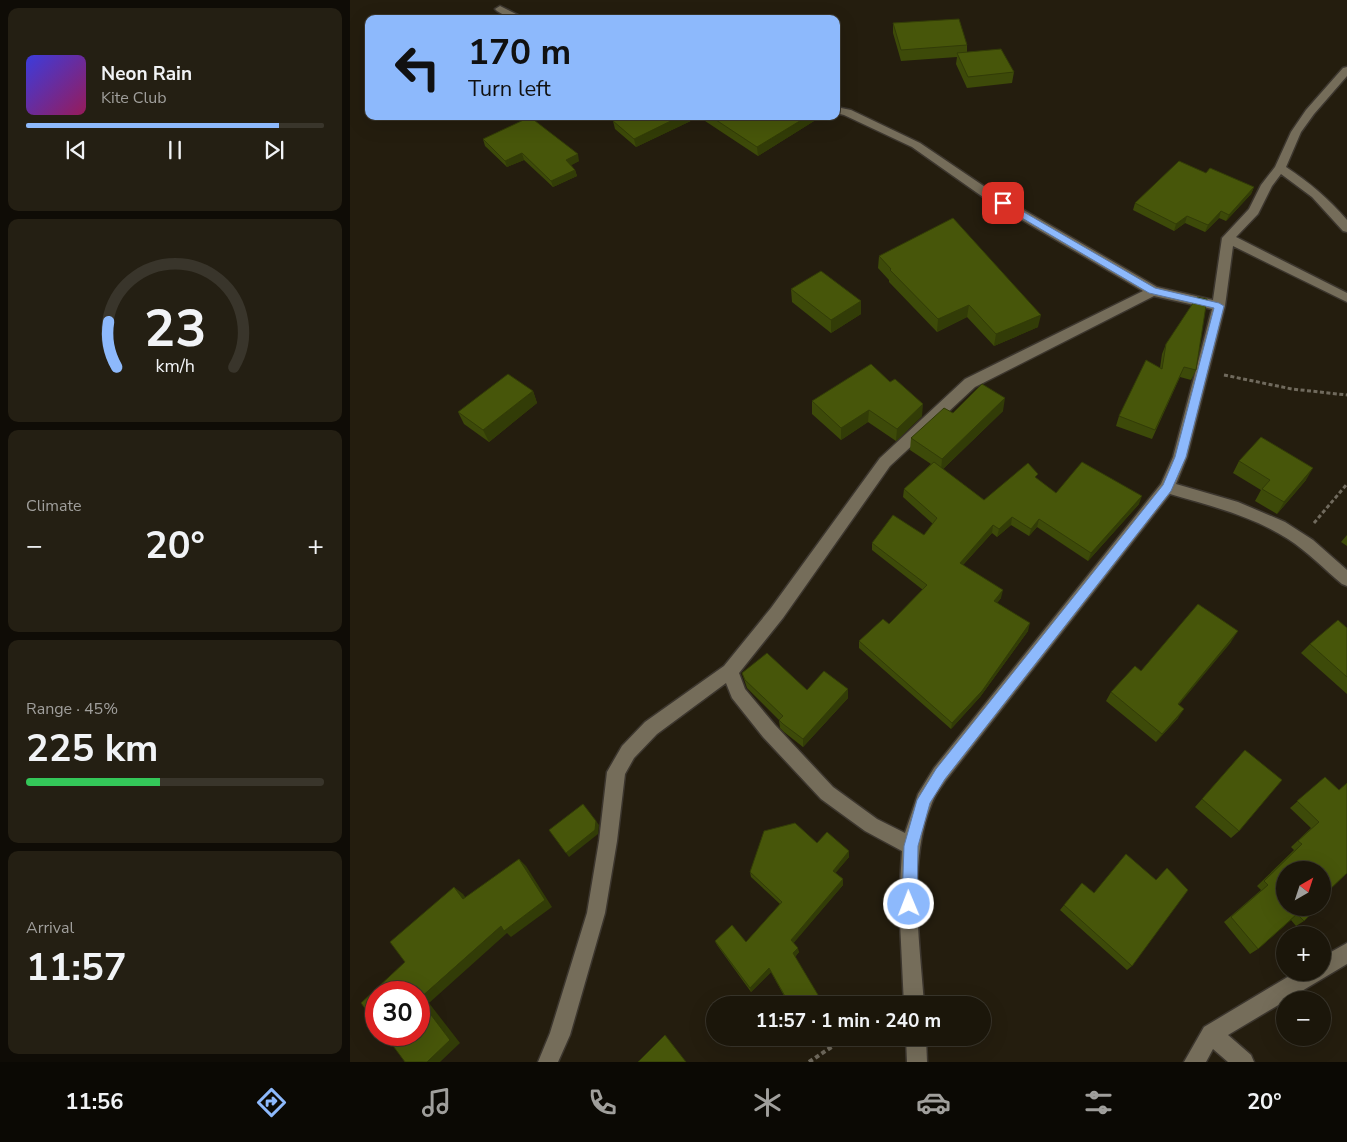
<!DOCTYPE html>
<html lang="en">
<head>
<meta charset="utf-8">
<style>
  :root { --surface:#1b160a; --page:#241f13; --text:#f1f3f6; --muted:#a09f9c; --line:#39352b; --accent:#8db9fc }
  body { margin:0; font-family:"Nunito Sans",sans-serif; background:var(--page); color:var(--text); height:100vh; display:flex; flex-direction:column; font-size:19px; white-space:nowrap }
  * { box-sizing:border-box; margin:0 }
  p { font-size:16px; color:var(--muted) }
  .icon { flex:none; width:28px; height:28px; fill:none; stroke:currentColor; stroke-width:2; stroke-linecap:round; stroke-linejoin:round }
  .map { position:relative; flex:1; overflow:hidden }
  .panel { display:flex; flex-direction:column; gap:8px; padding:8px; background:#0f0c06; width:350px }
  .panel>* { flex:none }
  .top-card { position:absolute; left:15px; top:15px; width:475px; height:105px; border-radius:10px; box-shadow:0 5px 20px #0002,0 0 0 1px var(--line); background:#8db9fc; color:#111; overflow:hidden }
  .needle { width:32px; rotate:39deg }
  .fabs { position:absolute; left:926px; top:861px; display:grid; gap:10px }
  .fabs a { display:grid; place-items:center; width:55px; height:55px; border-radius:50%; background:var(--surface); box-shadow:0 5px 20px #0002,0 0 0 1px var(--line); font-size:25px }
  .speed { position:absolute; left:15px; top:981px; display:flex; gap:10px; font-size:25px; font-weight:700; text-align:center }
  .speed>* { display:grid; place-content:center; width:65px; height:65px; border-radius:50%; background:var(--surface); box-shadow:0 5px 20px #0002,0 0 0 1px var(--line); line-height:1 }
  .speed .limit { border:8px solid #d22; background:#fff; color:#111 }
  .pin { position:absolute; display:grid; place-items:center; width:42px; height:42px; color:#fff; margin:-21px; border-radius:10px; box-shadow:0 2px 8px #0006 }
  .me { position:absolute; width:55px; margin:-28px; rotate:359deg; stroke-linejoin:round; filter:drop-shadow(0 0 4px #0008) }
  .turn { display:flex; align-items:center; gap:18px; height:105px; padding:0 20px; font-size:22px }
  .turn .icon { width:65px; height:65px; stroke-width:2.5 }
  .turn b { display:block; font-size:35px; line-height:42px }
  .big { font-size:38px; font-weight:700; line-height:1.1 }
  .panel .card { flex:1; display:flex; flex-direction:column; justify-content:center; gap:8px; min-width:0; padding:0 18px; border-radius:10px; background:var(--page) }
  .panel .dial { align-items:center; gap:0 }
  .dial svg { height:130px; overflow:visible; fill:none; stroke:var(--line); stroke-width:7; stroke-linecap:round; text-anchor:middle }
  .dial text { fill:var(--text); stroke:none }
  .song { display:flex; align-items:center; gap:15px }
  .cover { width:60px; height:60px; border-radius:8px; background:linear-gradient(135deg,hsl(240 70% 55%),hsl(330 70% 35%)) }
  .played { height:5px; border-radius:2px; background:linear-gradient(90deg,var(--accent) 85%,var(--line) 85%) }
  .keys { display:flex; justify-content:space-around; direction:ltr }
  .heat { display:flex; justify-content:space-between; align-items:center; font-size:28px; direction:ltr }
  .charge { height:8px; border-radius:4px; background:linear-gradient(90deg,#34c759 45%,var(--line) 0) }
  .trip { position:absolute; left:356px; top:996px; width:285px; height:50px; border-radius:25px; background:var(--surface); box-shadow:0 5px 20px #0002,0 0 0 1px var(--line); font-weight:700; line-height:50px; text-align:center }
  .tabs { display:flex; height:80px; justify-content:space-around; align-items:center; background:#0b0904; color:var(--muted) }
  .tabs .icon { width:35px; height:35px }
  .tabs .current { color:var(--accent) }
  .tabs b { font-size:22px; color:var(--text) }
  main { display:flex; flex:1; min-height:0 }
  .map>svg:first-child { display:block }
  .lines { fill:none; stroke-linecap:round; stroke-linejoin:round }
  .minor-casing { stroke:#3c362e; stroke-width:3 }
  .path-far1 { stroke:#706a5d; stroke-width:3; stroke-dasharray:4 2.5; stroke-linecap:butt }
  .path { stroke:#706a5d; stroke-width:4; stroke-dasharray:4.5 3; stroke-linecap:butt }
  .minor { fill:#756d5a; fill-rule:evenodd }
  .wall { fill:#3d4a09 }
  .shaded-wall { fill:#323c07 }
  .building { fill:#47560a; stroke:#323c07 }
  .route { fill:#8db9fc; stroke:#5c78a4 }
</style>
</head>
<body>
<main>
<section class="panel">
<div class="card">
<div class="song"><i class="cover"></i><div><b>Neon Rain</b><p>Kite Club</p></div></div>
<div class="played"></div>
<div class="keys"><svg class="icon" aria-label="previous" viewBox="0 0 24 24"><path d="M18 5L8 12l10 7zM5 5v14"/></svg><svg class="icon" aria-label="pause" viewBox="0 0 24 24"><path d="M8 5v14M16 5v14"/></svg><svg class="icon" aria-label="next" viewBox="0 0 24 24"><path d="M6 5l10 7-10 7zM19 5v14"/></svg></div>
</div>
<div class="card dial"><svg viewBox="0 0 100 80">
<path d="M14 69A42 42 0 1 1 86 69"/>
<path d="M14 69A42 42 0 0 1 9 41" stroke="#8db9fc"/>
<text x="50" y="56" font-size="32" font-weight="700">23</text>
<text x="50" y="72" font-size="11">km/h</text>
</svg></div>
<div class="card"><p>Climate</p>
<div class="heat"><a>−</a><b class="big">20°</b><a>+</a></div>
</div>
<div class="card"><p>Range · 45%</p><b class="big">225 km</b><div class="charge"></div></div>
<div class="card"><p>Arrival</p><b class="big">11:57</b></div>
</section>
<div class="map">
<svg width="997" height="1062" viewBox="0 0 997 1062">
  <rect width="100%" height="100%" fill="#241d0e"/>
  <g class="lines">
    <g class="minor-casing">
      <g id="minor">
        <path d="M150 6 172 17 174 19H161L147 11 145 9Z"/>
        <path d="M997 67V76L964 114 951 132 936 167C959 182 979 199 997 220V232L993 231 962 197 931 174 922 186 908 214 886 237 997 293V302L883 246 875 306 837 457 826 484 888 502 935 522 963 540 997 570V586L992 584C974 569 958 552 938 539 902 516 861 506 820 494L596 780C591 787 585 795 582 803 557 862 570 943 574 1005H554L549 901 552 851 515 831 471 799 413 737 382 698 376 683 307 734 284 758 275 774 267 841 255 913 220 1035 208 1062H188L200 1033 237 913 249 841 257 772 272 746 295 722 374 666 421 608 530 458 615 379 793 291 633 197 562 147 494 115 486 113V107L501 110 570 143 641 191 807 287 863 300 872 238 899 209 911 185 925 167 941 132 956 110 993 68ZM804 296 862 309 823 457 811 484 584 768 568 794 555 833 527 819 483 787 425 725 395 689 389 673 433 618 540 466 625 387Z"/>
        <path d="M997 943V964L878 1035 901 1055 904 1062H878L863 1049 856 1062H834L854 1027 946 972H972V957Z"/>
        <path d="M556 1038H576L577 1062H557Z"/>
      </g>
    </g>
    <g class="path-far1">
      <path d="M874 375 942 389 997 395"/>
      <path d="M964 523 997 484"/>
    </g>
    <path class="path" d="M459 1062 495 1038"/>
    <use href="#minor" class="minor"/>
  </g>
  <g class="wall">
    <path d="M543 23 617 45V52L664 72 662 83 617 88 606 64 607 57 551 61 543 33Z"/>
    <path d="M272 116H472L408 156 349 117 286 147 265 129 263 121Z"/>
    <path d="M133 139 229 161 221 165 225 170 227 176 203 187 174 160 157 167 135 146Z"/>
    <path d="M904 187 901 194 876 221 869 218 855 232 835 223 824 231 783 210 785 203Z"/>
    <path d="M529 256 688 327 644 346 617 317 587 332 539 282V280L528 268Z"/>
    <path d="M441 289 511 301V314L481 333 442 302Z"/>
    <path d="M816 344 846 370 841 380 830 377 802 439 766 426 769 416 810 368 812 354Z"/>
    <path d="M540 382 572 416 546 441 518 422 491 440 462 414V401Z"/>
    <path d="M183 391 187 403 139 442 114 424 108 412Z"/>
    <path d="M653 411 593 469 634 500 687 479 706 493 789 504 738 561 687 527 679 536 661 525 647 537 642 533 613 565 651 598 647 603 678 631 630 697 601 729 509 648V641L539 624 573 590 522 550V543L574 535 583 524 553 497 554 489 581 464 560 450 561 438 603 413Z"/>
    <path d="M889 461 956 480 927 514 905 501 911 490 883 473Z"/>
    <path d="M997 535V546L991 542Z"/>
    <path d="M997 628V694L951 653 960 644Z"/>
    <path d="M881 642 829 704 828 718 806 742 756 701 761 692 791 671Z"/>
    <path d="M392 673 457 690 498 689V698L453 747 434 732 430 728 429 720 397 688Z"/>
    <path d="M895 750 889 831 881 838 845 807Z"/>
    <path d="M975 777V894L967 908 954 921 946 926 941 920 908 949 900 954 874 922 911 890 907 886 944 850 941 847 961 828 940 808Z"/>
    <path d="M467 843 499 851V857L485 873 493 879V885L443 943 449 952 445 957 474 1005H439L421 972 401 992 367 945 365 941 396 942 430 904 401 877 400 872Z"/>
    <path d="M806 880 782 966 777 970 710 910 732 883 744 893Z"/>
  </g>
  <g class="shaded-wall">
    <path d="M331 116 349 117 286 147 284 139Z"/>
    <path d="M458 116H472L408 156 407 147Z"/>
    <path d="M172 153 174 160 157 167 155 161Z"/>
    <path d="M228 154 229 161 218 167 216 160Z"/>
    <path d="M225 170 227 176 203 187 201 181Z"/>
    <path d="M904 187 901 194 876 221 879 215Z"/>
    <path d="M871 211 869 218 855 232 858 225Z"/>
    <path d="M837 216 835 223 824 231 826 224Z"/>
    <path d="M511 301V314L481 333V320Z"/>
    <path d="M619 305 617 317 587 332 588 319Z"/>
    <path d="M691 315 688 327 644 346 646 334Z"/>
    <path d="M183 391 187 403 139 442 133 430Z"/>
    <path d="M655 398 653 411 591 471 592 459Z"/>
    <path d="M573 404 572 416 546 441 547 429Z"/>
    <path d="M519 410 518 422 491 440V428Z"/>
    <path d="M963 468 956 480 927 514 934 502Z"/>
    <path d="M792 496 789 504 738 561 741 553Z"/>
    <path d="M662 517 661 525 647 537 649 529Z"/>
    <path d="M689 519 687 527 679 536 681 529Z"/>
    <path d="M643 525 642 533 608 570 610 563Z"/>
    <path d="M653 590 651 598 642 609 644 601Z"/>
    <path d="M680 623 678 631 630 697 601 729 602 723Z"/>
    <path d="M888 631 881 642 822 713 828 704Z"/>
    <path d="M498 689V698L453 747V739Z"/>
    <path d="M834 709 828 718 806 742 812 734Z"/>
    <path d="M246 821 249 825 248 834 219 857 216 853Z"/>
    <path d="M499 851V857L483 876V871Z"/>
    <path d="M169 859 176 866 202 907 161 937 157 933 79 1003 110 1043 90 1062H77L69 999 151 926Z"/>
    <path d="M493 879V885L442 945 441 940Z"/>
    <path d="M104 887 113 894 121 905 113 899Z"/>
    <path d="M448 948 449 952 444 958 443 953Z"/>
    <path d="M419 968 421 972 401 992 400 988Z"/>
  </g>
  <g class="building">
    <path d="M609 19 617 45 551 50 543 23Z"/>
    <path d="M651 49 664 72 618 77 607 53Z"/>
    <path d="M272 116H331L284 139 263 121Z"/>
    <path d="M360 116H458L407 147Z"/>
    <path d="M180 117 228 154 216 160 225 170 201 181 172 153 155 161 133 139Z"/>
    <path d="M829 161 856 173 860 168 904 187 879 215 871 211 858 225 837 216 826 224 785 203Z"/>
    <path d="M603 218 691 315 646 334 619 305 588 319 540 270 541 269 529 256Z"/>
    <path d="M471 271 511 301 481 320 441 289Z"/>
    <path d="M847 297 857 299 846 370 834 367 805 430 769 416 796 360 812 369 816 344Z"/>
    <path d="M521 364 540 382 545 379 573 404 547 429 519 410 491 428 462 401Z"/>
    <path d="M158 374 183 391 133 430 108 412Z"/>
    <path d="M632 384 655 398 592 459 561 438 594 408 603 413Z"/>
    <path d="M911 437 963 468 934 502 912 489 920 480 889 461Z"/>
    <path d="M584 462 634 500 678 463 688 474 685 477 706 493 732 462 792 496 741 553 689 519 681 529 662 517 649 529 643 525 610 563 653 590 644 601 680 623 632 691 602 723 509 641 533 619 539 624 577 585 522 543 543 515 574 535 587 518 554 489Z"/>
    <path d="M848 604 888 631 828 704 834 709 812 734 761 692 785 666 791 671Z"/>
    <path d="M988 620 997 628V677L960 644Z"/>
    <path d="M417 653 457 690 474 671 498 689 453 739 433 724 429 720 433 716 395 680 392 673Z"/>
    <path d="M895 750 932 780 889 831 852 799Z"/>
    <path d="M975 777 989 790 997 783V873L975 894 978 896 972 902V870H935V908H967L954 921 947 914 908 949 881 917 918 885 914 881 952 844 948 841 969 822 947 801Z"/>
    <path d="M233 804 246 821 245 830 216 853 199 830Z"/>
    <path d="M445 823 467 843 477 832 499 851 483 871 493 879 441 940 448 948 443 953 474 1005H440L419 968 400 988 365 941 382 925 396 942 432 902 400 872 414 831Z"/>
    <path d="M776 854 806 880 817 868 838 890 782 966 714 905 732 883 744 893Z"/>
    <path d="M169 859 195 900 154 931 151 926 69 999 100 1040 77 1062H55L35 1035H69V992H26V1023L11 1003 55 962 40 942 104 887 113 899Z"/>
    <path d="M315 1035 336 1062H288Z"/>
  </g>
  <path class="route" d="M653 200 805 288 869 303 874 306 836 457 821 491 595 779 580 803 568 846 567 904 564 909 559 911 554 909 552 904 554 846 567 800 586 769 813 485 825 457 864 308 799 293 650 205V201Z"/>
</svg>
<div class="fabs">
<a><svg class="needle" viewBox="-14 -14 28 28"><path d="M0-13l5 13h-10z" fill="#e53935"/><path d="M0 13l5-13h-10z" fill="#a09f9c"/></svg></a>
<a>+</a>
<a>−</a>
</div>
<div class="speed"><div class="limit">30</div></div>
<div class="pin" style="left:653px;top:203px;background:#d93025"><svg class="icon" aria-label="arrive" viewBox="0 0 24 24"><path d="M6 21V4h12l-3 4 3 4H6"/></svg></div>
<svg class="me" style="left:559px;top:904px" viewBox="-20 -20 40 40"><circle r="17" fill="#8db9fc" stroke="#fff" stroke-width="3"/><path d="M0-11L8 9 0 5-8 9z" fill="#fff"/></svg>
<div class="trip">11:57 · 1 min · 240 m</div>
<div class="top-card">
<div class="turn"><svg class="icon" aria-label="left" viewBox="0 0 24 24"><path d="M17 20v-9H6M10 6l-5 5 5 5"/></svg><div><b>170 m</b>Turn left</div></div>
</div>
</div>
</main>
<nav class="tabs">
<b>11:56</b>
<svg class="icon current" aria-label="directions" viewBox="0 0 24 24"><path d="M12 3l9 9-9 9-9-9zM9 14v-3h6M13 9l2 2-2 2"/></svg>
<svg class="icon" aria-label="music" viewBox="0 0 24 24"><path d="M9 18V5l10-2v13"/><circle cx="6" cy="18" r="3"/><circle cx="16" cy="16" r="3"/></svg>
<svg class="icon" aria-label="phone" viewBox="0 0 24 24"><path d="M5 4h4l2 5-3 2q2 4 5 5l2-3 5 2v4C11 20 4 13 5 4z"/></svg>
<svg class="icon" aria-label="climate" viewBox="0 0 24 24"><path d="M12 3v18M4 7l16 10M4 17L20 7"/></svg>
<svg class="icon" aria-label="car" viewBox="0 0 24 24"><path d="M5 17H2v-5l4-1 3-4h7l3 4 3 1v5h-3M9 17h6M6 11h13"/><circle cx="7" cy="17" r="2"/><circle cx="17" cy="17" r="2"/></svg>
<svg class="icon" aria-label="filters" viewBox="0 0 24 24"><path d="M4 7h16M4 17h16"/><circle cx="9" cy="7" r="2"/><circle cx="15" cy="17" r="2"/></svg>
<b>20°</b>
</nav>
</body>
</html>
